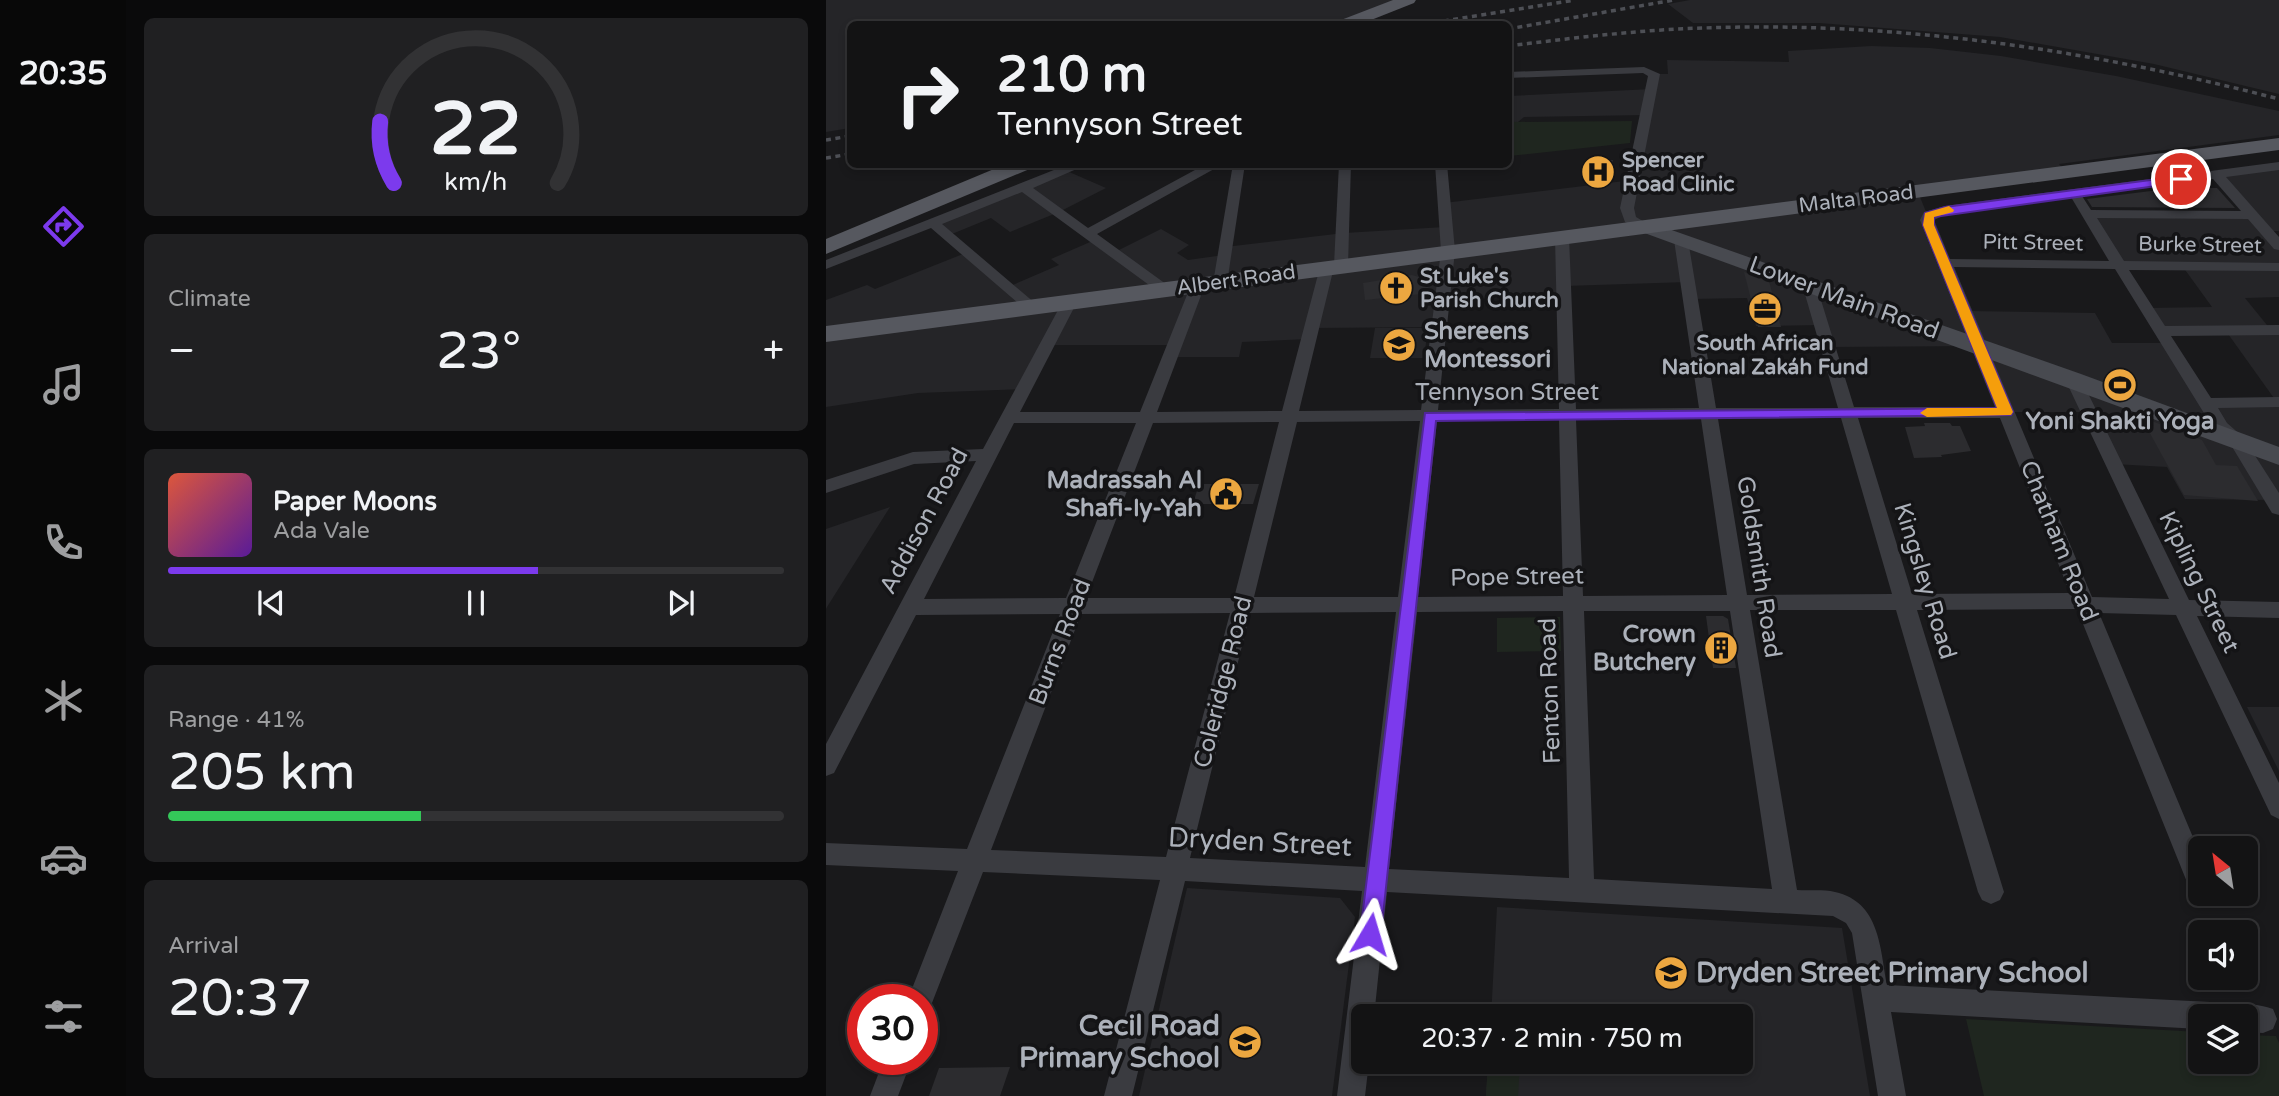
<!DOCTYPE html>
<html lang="en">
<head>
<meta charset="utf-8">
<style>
  :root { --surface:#131314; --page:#202022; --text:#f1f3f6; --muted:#9d9ea0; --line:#323234; --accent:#7c3aed }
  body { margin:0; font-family:"Varela Round",sans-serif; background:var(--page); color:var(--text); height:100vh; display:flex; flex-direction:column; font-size:26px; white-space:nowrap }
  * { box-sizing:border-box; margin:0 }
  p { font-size:23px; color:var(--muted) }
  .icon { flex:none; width:38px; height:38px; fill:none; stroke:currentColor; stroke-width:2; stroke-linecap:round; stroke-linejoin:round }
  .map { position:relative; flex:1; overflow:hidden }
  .side { display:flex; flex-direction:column; gap:18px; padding:18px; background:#0a0a0b; width:700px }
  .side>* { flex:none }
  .hud { position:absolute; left:21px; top:21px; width:665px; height:147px; border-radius:10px; box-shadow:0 4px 10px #0003,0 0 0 2px var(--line); background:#131314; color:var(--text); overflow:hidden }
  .needle { width:46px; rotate:330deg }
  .tools { position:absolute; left:1362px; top:836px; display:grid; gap:14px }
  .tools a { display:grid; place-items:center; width:70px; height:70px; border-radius:10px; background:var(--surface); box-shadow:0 4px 10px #0003,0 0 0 2px var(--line); font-size:35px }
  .speed { position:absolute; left:21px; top:984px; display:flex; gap:14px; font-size:35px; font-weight:700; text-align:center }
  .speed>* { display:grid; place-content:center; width:91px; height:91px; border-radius:50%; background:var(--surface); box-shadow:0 4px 10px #0003,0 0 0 2px var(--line); line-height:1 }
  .speed .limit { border:10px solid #d22; background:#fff; color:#111 }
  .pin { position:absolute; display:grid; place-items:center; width:60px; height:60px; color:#fff; margin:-30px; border:4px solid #fff; border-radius:50%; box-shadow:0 2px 7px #0007 }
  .me { position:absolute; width:77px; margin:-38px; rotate:7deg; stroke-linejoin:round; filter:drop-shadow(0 0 5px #0008) }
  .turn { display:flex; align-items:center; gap:24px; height:147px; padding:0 35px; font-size:32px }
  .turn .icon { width:91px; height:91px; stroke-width:2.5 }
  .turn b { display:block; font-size:49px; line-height:60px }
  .big { font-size:52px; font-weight:600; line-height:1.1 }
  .side .widget { flex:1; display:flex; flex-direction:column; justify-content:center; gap:10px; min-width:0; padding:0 24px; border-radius:10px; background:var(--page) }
  .side .dial { align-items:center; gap:0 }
  .dial svg { height:182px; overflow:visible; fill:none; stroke:var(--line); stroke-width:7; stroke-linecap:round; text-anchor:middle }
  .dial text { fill:var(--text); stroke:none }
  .song { display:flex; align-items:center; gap:21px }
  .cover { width:84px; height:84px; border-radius:10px; background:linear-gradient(135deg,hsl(10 70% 55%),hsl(270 70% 35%)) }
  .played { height:7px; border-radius:4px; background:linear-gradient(90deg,var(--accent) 60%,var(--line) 60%) }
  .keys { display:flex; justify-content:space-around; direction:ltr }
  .heat { display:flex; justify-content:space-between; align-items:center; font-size:38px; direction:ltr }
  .charge { height:10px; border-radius:5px; background:linear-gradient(90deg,#34c759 41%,var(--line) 0) }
  .trip { position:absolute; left:525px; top:1004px; width:402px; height:70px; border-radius:10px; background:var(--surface); box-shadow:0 4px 10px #0003,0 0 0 2px var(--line); font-weight:600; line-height:70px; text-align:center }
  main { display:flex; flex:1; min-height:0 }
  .dock { display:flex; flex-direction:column; width:126px; justify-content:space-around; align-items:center; background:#080808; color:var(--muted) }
  .dock .icon { width:49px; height:49px }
  .dock .on { color:var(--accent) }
  .dock b { font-size:32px; color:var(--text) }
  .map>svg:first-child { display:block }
  .built { fill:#252528 }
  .green { fill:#1f261f }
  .building { fill:#2c2c2f }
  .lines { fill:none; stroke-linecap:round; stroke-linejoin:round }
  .street { fill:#3a3b40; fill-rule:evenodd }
  .secondary { fill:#484a50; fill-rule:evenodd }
  .primary { fill:#56585f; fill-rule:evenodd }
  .rail { stroke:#4d4f55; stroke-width:3.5; stroke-dasharray:5 4.5; stroke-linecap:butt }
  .route { fill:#7c3aed; stroke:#51269a; stroke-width:2 }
  .slow { fill:#f59e0b }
  .labels { text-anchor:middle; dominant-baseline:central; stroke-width:7; stroke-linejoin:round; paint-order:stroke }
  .far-poi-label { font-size:21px; font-weight:bold; fill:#acb1ba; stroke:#141416; text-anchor:start }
  .far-street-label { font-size:21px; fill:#acb1ba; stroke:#141416 }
  .street-label { font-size:24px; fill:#acb1ba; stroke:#141416 }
  .poi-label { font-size:24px; font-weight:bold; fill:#acb1ba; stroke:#141416; text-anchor:end }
  .near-street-label { font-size:28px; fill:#acb1ba; stroke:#141416 }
  .near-poi-label { font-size:28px; font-weight:bold; fill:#acb1ba; stroke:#141416; text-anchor:start }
</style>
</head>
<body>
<main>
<nav class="dock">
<b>20:35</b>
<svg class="icon on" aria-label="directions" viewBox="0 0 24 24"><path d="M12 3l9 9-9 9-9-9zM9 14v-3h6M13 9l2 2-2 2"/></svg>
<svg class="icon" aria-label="music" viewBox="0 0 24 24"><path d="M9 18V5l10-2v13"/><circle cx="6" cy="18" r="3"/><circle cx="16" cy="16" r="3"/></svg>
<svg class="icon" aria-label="phone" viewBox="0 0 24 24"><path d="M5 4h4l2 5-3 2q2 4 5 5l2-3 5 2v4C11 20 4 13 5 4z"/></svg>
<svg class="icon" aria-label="climate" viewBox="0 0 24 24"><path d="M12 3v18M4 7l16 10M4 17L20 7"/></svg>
<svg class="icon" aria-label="car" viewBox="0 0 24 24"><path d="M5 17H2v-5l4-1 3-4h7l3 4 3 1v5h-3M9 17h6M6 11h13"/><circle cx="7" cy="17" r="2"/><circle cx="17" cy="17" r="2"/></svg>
<svg class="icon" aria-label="filters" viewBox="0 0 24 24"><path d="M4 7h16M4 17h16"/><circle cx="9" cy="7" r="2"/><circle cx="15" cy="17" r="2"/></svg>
</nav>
<section class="side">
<div class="widget dial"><svg viewBox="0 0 100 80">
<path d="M14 69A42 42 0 1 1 86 69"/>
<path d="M14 69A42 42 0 0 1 8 42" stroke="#7c3aed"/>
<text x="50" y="56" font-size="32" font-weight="700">22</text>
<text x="50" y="72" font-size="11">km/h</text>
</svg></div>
<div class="widget"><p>Climate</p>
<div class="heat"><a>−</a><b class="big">23°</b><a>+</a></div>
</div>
<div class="widget">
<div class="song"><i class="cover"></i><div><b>Paper Moons</b><p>Ada Vale</p></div></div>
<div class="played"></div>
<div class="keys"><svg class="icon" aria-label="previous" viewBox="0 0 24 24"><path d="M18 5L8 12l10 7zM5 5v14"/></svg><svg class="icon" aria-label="pause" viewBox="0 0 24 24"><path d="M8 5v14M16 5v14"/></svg><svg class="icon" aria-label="next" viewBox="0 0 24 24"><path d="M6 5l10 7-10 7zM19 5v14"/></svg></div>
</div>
<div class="widget"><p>Range · 41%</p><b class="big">205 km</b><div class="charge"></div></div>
<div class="widget"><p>Arrival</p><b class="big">20:37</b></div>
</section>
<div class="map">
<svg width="1453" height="1096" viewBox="0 0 1453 1096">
  <rect width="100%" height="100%" fill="#19191b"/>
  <g class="built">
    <path d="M0 0H571L509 24H24V128L0 132Z"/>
    <path d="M864 0H1453V94L1328 64 1174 37 993 23H867L842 4Z"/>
    <path d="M1045 46 1104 48 1175 56 1290 76 1453 111V135L1233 164 1241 173 1092 192 1140 311 1269 313 1286 343H1344L1380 403 1450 401 1400 331H1336L1322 308 1386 307 1357 267 1294 265 1262 214 1425 215 1391 175 1453 166V231H1442L1453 246V297L1419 298 1445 330H1453V508L1448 500 1359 499 1341 467 1288 464 1262 412H1180L1153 346 1003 347 996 325 930 326 921 298 864 299 862 282 739 286V296L616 300 613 327 485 328 482 339 416 342 413 357H345L348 345H221L198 389 92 393 0 407V300L41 285 49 289 142 252 182 287 233 265 225 259 271 239 289 252 335 229 363 245 351 253 362 260 398 255 399 247 518 233 619 227 618 203 807 180 820 115 698 117 692 122H683V96L826 89 828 74H842L841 60 963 62 962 51Z"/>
    <path d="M241 171 280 188 233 212 184 232 165 218 121 236 107 223Z"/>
    <path d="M549 328H602L598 358H544Z"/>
    <path d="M64 507 1 607 0 609V529Z"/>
    <path d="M1421 707H1453V771Z"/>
    <path d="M361 888 514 898 529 917 506 1096H313Z"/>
    <path d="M671 907 1016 928 1044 1096H660L662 1062H915V1017H665Z"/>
  </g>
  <g class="green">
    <path d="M806 121 804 143 683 156V122Z"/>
    <path d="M734 617 735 651 671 652V618Z"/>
    <path d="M1140 1019 1374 1032V1062H1419V1035L1450 1036 1453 1043V1096H1158Z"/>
    <path d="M662 1062H694L692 1096H660Z"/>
  </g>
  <g class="building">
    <path d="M762 159 787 160 782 182 757 180Z"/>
    <path d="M1349 188H1391L1409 208 1266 207 1261 199Z"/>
    <path d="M918 272 943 281 955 327H932Z"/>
    <path d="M586 275 600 279 604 293 539 300 537 283Z"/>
    <path d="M1315 417 1376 440 1390 465 1411 466 1432 501 1358 495Z"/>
    <path d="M1098 423H1124L1126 426H1134L1145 451 1115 455 1116 457 1088 458 1079 427 1099 426Z"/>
    <path d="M373 484H433L427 504H367Z"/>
    <path d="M880 616H897L902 619 910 668H887Z"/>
    <path d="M184 1067 174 1096H103L113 1068Z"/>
  </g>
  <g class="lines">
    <g class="street">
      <path d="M818 67 834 74 808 208 810 217 827 227 820 231 799 222 794 208 822 76 817 73 682 78V72Z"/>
      <path d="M1453 162V170L1400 177 1453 237V250L1448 249 1422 219 1271 218 1298 261 1453 263V271L1303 270 1339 326 1453 325V335L1345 336 1385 398 1453 397V407L1392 408 1401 423 1417 437 1453 493V515L1446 513 1405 445 1389 431 1289 269 1128 267 1266 597 1343 599 1239 379 1247 374 1255 379 1363 600 1453 602V618L1371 616 1453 783V819L1445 815 1350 615 1273 613 1374 854V894H1378L1374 896 1365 892 1251 609 1091 610 1178 892 1174 900 1165 904 1156 900 1152 892 1070 610H924L971 890C983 891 997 889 1009 892 1054 902 1054 948 1061 985L1403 1003 1412 1007C1424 1003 1435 1005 1447 1009L1451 1019 1447 1029 1437 1033 1419 1032V1017H1374V1029L1065 1012 1080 1096H1052L1026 933 1020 923 1007 916 561 892 548 1017H537V1062H543L539 1096H511L536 891 359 881 306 1096H278L334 880 157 872 104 1008 96 1012V999H82L132 871 0 865V843L141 849 234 614 90 615 8 773 0 776V744L150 461 88 464 0 493V480L87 452 157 449 238 299 243 297 251 302 194 412H314L365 285 372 281 379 285 331 412 456 411 494 267 501 263 508 267 473 411 595 410 615 251 609 164H621L629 251 612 410 733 409 729 237 736 233 743 237 750 409 873 408 848 240 855 236 862 240 890 408H1012L976 284 983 280 990 284 1028 407H1169L1094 220 1098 212 1119 206ZM1387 179 1415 211 1265 210 1256 196ZM1245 197 1283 261 1124 259 1108 220 1121 214ZM1015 418 1066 594 921 595 892 419ZM1032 418H1174L1244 593 1086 594ZM875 419 901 595 757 596 750 420ZM733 420 737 596 592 597 611 421ZM594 421 572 597H428L471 422ZM453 422 408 598H260L327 423ZM188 423H310L240 598 98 599ZM737 611 743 878 563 869 591 612ZM758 611H904L946 889 768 879ZM570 612 539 867 364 858 424 613ZM404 613 340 857 165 850 255 614Z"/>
      <path d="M243 164H262L207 188 262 228 380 164H397L271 234 344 287 346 290 344 293H334L196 192 116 224 210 304 213 307 210 310H200L105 228 0 269V260Z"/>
      <path d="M407 164H419L401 283 394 287 387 283Z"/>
      <path d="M513 164H525L522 265 515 269 508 265Z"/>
      <path d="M58 1059H86L72 1096H44Z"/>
    </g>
    <path class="secondary" d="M820 221 1255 374 1453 447V465L813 231 810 227 813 223Z"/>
    <g class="primary">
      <path d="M567 0H590L588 3 535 24H512L515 20Z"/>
      <path d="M1453 138V150L0 342V326Z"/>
      <path d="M180 164H209L206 168 0 254V239Z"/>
    </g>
    <g class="rail">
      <path d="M599 24 749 0"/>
      <path d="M682 29 848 0"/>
      <path d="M682 46C747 38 812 30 877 28 1072 21 1264 50 1453 99"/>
      <path d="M0 140 24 136"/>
      <path d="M0 158 24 154"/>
    </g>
  </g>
  <path class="route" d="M1355 176 1360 179 1359 182 1108 217V225L1187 412 1185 415 610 421 555 934 552 942 544 945 537 942 534 934 599 413 1171 408 1097 225 1099 213 1119 207Z"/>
  <path class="slow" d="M1123 206 1128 210 1127 212 1108 217V225L1187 412 1185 415 1101 417 1094 413 1101 408H1171L1097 225 1099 213Z"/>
  <defs>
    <g id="hospital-disc" transform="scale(1.75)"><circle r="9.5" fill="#eca740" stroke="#141416"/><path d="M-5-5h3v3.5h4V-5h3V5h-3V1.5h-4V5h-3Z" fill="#111"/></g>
    <g id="church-disc" transform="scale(1.75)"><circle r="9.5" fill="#eca740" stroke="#141416"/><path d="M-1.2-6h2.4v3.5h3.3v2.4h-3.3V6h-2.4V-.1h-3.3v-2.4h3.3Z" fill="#111"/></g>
    <g id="office-disc" transform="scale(1.75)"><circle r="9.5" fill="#eca740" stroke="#141416"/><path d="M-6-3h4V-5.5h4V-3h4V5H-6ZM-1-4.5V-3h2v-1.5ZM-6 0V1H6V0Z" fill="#111"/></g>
    <g id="school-disc" transform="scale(1.75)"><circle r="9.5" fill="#eca740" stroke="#141416"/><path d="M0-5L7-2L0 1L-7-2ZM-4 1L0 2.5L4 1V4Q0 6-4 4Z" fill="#111"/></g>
    <g id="stadium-disc" transform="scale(1.75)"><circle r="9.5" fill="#eca740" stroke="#141416"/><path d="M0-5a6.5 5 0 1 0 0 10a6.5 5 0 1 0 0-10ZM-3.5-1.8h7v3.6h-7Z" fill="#111"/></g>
    <g id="civic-disc" transform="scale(1.75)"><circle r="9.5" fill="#eca740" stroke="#141416"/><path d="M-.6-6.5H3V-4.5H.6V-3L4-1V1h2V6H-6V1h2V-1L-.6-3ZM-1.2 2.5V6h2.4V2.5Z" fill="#111"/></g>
    <g id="building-disc" transform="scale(1.75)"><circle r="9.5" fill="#eca740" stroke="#141416"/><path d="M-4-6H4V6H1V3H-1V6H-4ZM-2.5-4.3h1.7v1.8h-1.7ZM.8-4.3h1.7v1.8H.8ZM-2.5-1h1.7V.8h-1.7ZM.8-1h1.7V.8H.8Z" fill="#111"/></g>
  </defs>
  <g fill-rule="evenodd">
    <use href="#hospital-disc" x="772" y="172"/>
    <use href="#church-disc" x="570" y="288"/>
    <use href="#office-disc" x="939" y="309"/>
    <use href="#school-disc" x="573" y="345"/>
    <use href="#stadium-disc" x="1294" y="385"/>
    <use href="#civic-disc" x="400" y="494"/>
    <use href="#building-disc" x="895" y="648"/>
    <use href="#school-disc" x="845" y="973"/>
    <use href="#school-disc" x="419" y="1042"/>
  </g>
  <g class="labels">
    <g class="far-poi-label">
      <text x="796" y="160">Spencer<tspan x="796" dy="24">Road Clinic</tspan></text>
      <text x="594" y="276">St Luke's<tspan x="594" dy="24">Parish Church</tspan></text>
      <text x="939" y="343" text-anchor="middle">South African<tspan x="939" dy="24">National Zakáh Fund</tspan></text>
    </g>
    <g class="far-street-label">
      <text transform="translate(1030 199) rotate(-7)">Malta Road</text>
      <text transform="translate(1207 243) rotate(1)">Pitt Street</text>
      <text transform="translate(1374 245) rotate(1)">Burke Street</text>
      <text transform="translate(410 280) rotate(-8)">Albert Road</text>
    </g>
    <g class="street-label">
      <text transform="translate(1018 298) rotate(20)">Lower Main Road</text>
      <text x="681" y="392">Tennyson Street</text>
      <text transform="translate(98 521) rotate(-62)">Addison Road</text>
      <text transform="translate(1233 541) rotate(68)">Chatham Road</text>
      <text transform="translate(933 567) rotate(81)">Goldsmith Road</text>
      <text transform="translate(691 577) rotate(-1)">Pope Street</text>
      <text transform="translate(1099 581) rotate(73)">Kingsley Road</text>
      <text transform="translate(1373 582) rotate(64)">Kipling Street</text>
      <text transform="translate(234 642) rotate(-69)">Burns Road</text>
      <text transform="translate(397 682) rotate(-76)">Coleridge Road</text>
      <text transform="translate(724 691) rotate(-92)">Fenton Road</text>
    </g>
    <g class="poi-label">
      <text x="598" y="331" text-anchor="start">Shereens<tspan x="598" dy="28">Montessori</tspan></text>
      <text x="1294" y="421" text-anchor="middle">Yoni Shakti Yoga</text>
      <text x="376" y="480">Madrassah Al<tspan x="376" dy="28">Shafi-Iy-Yah</tspan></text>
      <text x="870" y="634">Crown<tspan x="870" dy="28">Butchery</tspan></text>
    </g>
    <g class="near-street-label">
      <text transform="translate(434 842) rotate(3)">Dryden Street</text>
    </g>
    <g class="near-poi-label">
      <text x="870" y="973">Dryden Street Primary School</text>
      <text x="394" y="1026" text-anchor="end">Cecil Road<tspan x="394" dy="32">Primary School</tspan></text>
    </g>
  </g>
</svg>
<div class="tools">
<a><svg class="needle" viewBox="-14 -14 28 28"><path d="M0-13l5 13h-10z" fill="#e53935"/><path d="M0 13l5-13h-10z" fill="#9d9ea0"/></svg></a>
<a><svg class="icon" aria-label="sound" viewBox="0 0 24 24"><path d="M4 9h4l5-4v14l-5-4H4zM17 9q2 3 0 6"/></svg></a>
<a><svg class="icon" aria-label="layers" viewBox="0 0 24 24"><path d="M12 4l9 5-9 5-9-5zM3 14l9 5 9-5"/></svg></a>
</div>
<div class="speed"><div class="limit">30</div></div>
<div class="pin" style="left:1355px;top:179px;background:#d93025"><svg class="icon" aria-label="arrive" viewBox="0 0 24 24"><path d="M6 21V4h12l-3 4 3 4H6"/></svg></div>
<svg class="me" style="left:544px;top:934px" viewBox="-20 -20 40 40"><path d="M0-17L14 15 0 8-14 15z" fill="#7c3aed" stroke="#fff" stroke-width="4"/></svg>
<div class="trip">20:37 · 2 min · 750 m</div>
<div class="hud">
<div class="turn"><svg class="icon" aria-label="right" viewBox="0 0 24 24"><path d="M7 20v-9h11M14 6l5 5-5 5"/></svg><div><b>210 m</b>Tennyson Street</div></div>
</div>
</div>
</main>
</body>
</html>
